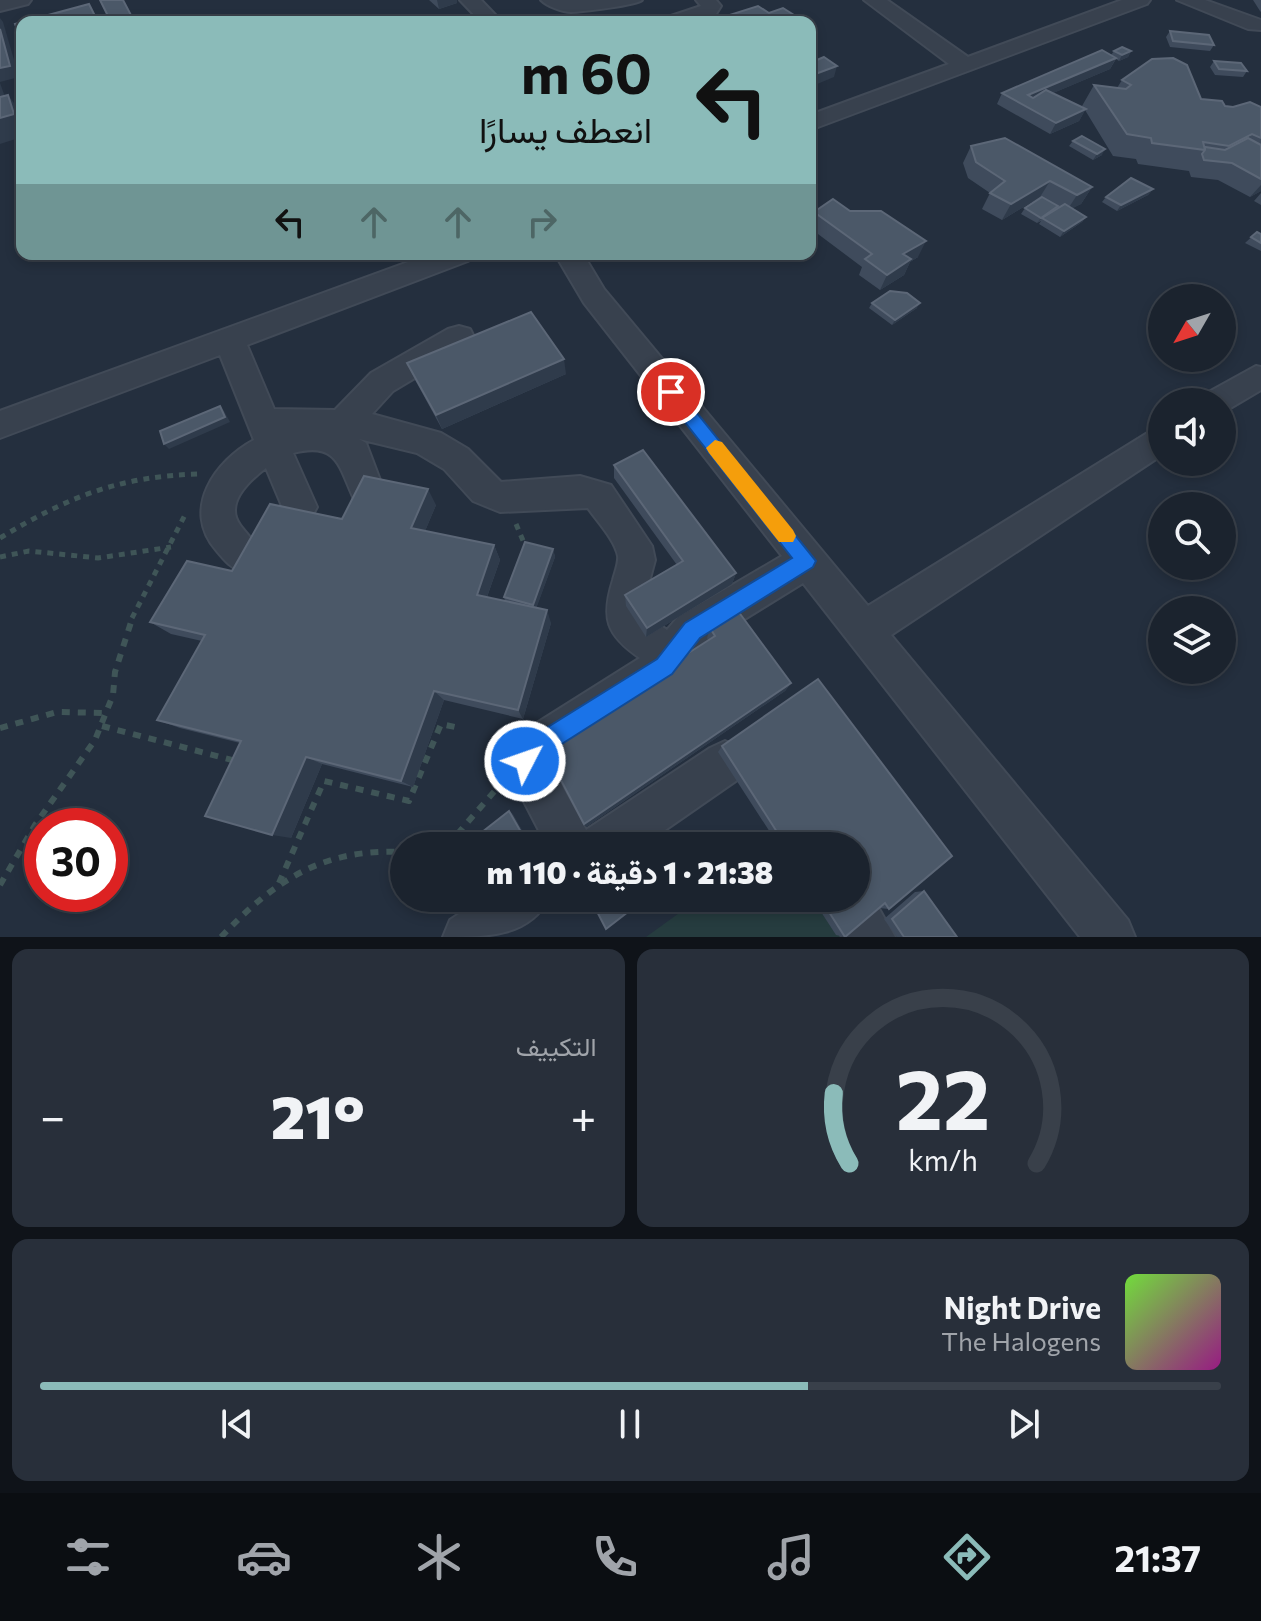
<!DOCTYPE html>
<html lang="ar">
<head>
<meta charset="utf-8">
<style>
  :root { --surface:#1b232e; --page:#282f3a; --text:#f1f3f6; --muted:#a0a4aa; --line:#39404a; --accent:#8bbbb9 }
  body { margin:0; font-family:Commissioner,Vazirmatn,sans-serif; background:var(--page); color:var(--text); direction:rtl; height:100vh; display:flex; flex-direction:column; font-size:30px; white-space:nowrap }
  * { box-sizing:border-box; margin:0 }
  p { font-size:26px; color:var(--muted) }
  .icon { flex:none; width:44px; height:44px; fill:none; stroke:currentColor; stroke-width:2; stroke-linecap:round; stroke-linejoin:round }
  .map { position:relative; height:937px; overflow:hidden; direction:ltr }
  .details { display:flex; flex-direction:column; gap:12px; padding:12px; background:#0f1319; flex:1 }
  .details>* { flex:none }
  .top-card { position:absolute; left:16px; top:16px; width:800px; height:244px; border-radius:16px; box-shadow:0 4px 12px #0003,0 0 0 2px var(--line); direction:rtl; background:#8bbbb9; color:#111; overflow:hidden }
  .needle { width:52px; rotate:231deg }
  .buttons { position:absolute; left:1148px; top:284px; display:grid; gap:16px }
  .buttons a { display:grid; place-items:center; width:88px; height:88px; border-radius:50%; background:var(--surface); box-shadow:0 4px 12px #0003,0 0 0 2px var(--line); font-size:40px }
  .speed { position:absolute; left:24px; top:808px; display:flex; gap:16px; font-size:40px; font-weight:700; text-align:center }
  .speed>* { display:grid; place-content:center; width:104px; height:104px; border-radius:50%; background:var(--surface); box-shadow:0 4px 12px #0003,0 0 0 2px var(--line); line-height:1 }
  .speed .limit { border:12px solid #d22; background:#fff; color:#111 }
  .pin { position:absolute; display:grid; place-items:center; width:68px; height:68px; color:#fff; margin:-34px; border:4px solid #fff; border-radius:50%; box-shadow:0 2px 8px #0007 }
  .me { position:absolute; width:88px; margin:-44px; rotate:49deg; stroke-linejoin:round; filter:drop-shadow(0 0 6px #0008) }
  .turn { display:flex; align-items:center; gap:28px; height:168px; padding:0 32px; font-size:36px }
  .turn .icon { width:104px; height:104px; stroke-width:2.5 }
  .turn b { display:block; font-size:56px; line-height:68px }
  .lanes { display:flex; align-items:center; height:76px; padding:0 32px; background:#0003; justify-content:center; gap:40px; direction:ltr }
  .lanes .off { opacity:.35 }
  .big { font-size:60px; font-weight:800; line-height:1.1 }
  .details .widget { flex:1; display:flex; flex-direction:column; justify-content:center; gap:12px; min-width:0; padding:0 28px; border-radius:16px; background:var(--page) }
  .details .dial { align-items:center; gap:0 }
  .dial svg { height:208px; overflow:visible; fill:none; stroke:var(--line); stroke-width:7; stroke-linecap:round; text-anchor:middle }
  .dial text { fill:var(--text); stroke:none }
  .song { display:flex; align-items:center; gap:24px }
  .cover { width:96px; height:96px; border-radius:12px; background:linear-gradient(135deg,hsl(100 70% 55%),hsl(310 70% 35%)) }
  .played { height:8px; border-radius:4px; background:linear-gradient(90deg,var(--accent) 65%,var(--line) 65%) }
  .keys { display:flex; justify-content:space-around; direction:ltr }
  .heat { display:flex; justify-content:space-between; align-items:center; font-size:44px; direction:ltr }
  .details .tiles { flex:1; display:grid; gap:12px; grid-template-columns:1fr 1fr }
  .widget:last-child { grid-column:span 2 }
  .trip { position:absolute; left:390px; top:832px; width:480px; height:80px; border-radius:40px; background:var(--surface); box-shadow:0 4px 12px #0003,0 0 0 2px var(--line); font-weight:800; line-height:80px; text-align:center; direction:rtl }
  .menu { display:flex; height:128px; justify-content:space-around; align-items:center; background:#0b0e12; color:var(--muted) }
  .menu .icon { width:56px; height:56px }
  .menu .on { color:var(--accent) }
  .menu b { font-size:36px; color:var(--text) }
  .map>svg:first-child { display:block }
  .green { fill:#263c3f }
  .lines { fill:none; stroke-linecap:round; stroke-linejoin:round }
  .street-casing { stroke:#414a57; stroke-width:4 }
  .path-far1 { stroke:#3f5557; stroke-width:5; stroke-dasharray:6 6; stroke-linecap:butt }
  .path { stroke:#3f5557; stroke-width:6; stroke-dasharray:8 8; stroke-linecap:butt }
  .street { fill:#38414e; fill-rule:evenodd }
  .wall { fill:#3f4b5c }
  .shaded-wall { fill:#2f3b4b }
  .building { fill:#4b5868; stroke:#5c6777; stroke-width:2 }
  .route { fill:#1a73e8; stroke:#114b97; stroke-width:2 }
  .slow { fill:#f59e0b }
</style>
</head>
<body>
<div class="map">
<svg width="1261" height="937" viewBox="0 0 1261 937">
  <rect width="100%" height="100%" fill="#242f3e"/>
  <path class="green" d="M700 898H828L853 937H646Z"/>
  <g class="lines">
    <g class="street-casing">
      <g id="street">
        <path d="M0 0H31L28 4 0 11Z"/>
        <path d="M460 0H481L502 22H481Z"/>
        <path d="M541 0H642C637 5 581 12 571 12 562 12 547 6 541 0Z"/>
        <path d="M696 0H716L721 6 716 14 692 22H662L665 18 701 6Z"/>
        <path d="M864 0H887L968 57 1122 0H1150L1147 4 810 130V115L949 64Z"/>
        <path d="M1177 0H1205L1261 20V30L1248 29Z"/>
        <path d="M430 254H472L468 261 247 345 274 409 335 410 371 373 448 329 459 326 470 329 474 337 470 345 393 391 372 414 441 433 468 449 501 482 580 476 611 485 652 546 655 560 642 608 652 620 667 630 678 617 782 556 584 303 555 254H583L604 289 868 606 1162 424V455L891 635 1128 920 1135 937H1080L803 583 706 643 679 680 550 764 586 830 710 748 725 741 740 748 747 763 740 778 642 846H547L503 761 513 738 640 658C606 635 601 618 613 580 615 572 619 563 618 556 615 540 597 521 588 508L500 512 473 501 444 469 417 453 359 439 366 443 383 488 378 499 366 503 354 499C339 467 338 441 293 453L317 507 311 518 299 522 287 518 266 468C250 480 224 503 240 525 248 536 257 543 262 556L257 568 244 573C231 568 225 561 216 550 181 509 215 461 254 440L220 355 0 438V411Z"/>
        <path d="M1256 366 1261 367V390L1222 413V402H1202L1207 393Z"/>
        <path d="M857 893 874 900 895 937H842L833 917 840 900 856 898Z"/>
        <path d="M483 898H549C529 937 486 937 443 937L450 920Z"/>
      </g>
    </g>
    <g class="path-far1">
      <path d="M516 524 524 543"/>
      <path d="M0 538C68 497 119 476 200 474"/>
      <path d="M0 557 29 551 98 558 171 547"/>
      <path d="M132 618 186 513"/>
    </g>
    <g class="path">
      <path d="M102 726 236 761"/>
      <path d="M0 728 57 712 107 713"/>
      <path d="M447 846 499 786"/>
      <path d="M279 883 324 781 409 801 441 724 455 727"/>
      <path d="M0 885 35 825 95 740 113 695 115 672 133 616"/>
      <path d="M221 937C275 880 323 848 404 852"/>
    </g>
    <use href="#street" class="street"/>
  </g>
  <g class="wall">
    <path d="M429 0H457V3L439 9Z"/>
    <path d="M1253 0H1261V12L1260 11Z"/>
    <path d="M1170 31 1214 45 1210 51 1170 47 1166 37Z"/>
    <path d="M1114 51H1131L1128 57 1119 61 1116 59 1110 69 1053 93 1084 108 1082 106 1094 85 1117 88 1122 80 1225 106 1261 107V191L1250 197 1218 180 1191 177 1189 171 1138 164 1136 159 1113 156 1085 110 1079 121 1050 134 997 104 1002 93 1111 55Z"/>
    <path d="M1214 61 1247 71 1243 77 1215 75 1210 67Z"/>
    <path d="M1073 141 1102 155 1093 160 1069 146Z"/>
    <path d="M971 146 1092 187 1081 204 1072 208 1086 217 1082 222 1060 237 1039 224 1041 221 1037 223 1021 214 1025 208 1040 197 1002 220 982 209 990 193 968 178 963 163Z"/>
    <path d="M1153 189 1148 195 1117 211 1102 202 1106 197Z"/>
    <path d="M1261 193V205L1254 201Z"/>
    <path d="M814 212 918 257 910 262 904 275 880 290 859 275 862 267 810 228Z"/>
    <path d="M1257 232 1261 234V251L1245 243Z"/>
    <path d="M872 303 917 308 892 325 869 308Z"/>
    <path d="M407 363 566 374 442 429 414 378Z"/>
    <path d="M614 465 736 573 732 584 646 637 626 606 625 595 677 565 614 478Z"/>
    <path d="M436 505 425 531 494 545 500 560 487 597 505 601 504 597 553 549 555 557 536 608 551 623 523 719 444 700 413 787 322 764 291 838 240 743 180 728 157 720 202 641 171 634 150 622 232 571 342 519Z"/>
    <path d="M710 628 791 683 785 691 586 827 708 640 707 638Z"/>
    <path d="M818 679 889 909 879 908 845 937 836 935 812 898H856V846H779L718 752 722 746Z"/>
    <path d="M924 891 957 937H897L884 919 915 892Z"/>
  </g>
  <g class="shaded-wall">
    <path d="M124 0 135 22H115Z"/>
    <path d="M437 0H457V3L439 9Z"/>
    <path d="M0 18 3 22 19 77 0 82Z"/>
    <path d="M1131 51 1128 57 1119 61 1122 55Z"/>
    <path d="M1116 58 1110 69 1025 105 1028 95Z"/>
    <path d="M837 66 834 77 810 87V76Z"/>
    <path d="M0 83 9 108 0 111Z"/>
    <path d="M8 95 22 114V137L0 144V118Z"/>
    <path d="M1086 109 1079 121 1050 134 1056 123Z"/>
    <path d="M1252 134 1235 155 1216 162 1229 146Z"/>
    <path d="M1105 149 1102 155 1093 160 1097 154Z"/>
    <path d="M1050 181 1040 197 1002 220 1011 204Z"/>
    <path d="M1261 185V191L1250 197Z"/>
    <path d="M1092 187 1081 204 1066 212 1077 195Z"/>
    <path d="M1153 189 1148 195 1117 211 1121 205Z"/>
    <path d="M1058 206 1054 211 1042 218 1037 223 1041 218Z"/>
    <path d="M1086 217 1082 222 1060 237 1064 231Z"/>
    <path d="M926 241 918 257 910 262 904 275 880 290 887 275 903 254Z"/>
    <path d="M920 303 917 308 892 325 895 320Z"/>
    <path d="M564 359 566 374 442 429 436 415Z"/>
    <path d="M220 406 224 411 230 422 169 449 164 444Z"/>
    <path d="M428 489 436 505 420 543 411 528Z"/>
    <path d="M494 545 500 560 483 608 477 595Z"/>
    <path d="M553 549 555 557 535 612 533 605Z"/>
    <path d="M736 573 732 584 646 637 647 628Z"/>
    <path d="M547 610 551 623 523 719 518 710Z"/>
    <path d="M791 683 785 691 586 827 584 824Z"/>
    <path d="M434 691 444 700 413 787 401 781Z"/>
    <path d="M306 757 322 764 291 838 272 835Z"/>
    <path d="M509 811 513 814 531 846H529Z"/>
  </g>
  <g class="building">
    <path d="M100 0H123L132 17 111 22Z"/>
    <path d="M89 4 98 22H22V43L15 24Z"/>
    <path d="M758 6 769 13 783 8 805 22H726L720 18Z"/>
    <path d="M0 29 10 66 0 68Z"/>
    <path d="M1170 31 1209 35 1214 45 1173 41Z"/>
    <path d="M1122 47 1131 51 1122 55 1114 51Z"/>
    <path d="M1102 50 1116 58 1028 95 1033 98 1046 90 1086 109 1056 123 1002 93Z"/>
    <path d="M824 57 837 66 810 76V63Z"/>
    <path d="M1173 58 1187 65 1201 99 1222 101 1225 106 1233 107 1250 102 1261 107V138L1252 134 1229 146 1203 142 1205 150 1152 143 1151 138 1127 134 1094 85 1126 89 1131 85 1122 80 1152 59Z"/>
    <path d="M1214 61 1241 63 1247 71 1219 69Z"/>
    <path d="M8 95 14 114 0 118V97Z"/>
    <path d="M1082 136 1105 149 1097 154 1073 141Z"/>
    <path d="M1005 138 1092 187 1077 195 1050 181 1011 204 990 193 1005 181 976 162 971 146Z"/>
    <path d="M1248 138 1261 145V179L1232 163 1204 160 1202 154 1205 150V147L1225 150Z"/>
    <path d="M1131 178 1153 189 1121 205 1106 197Z"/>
    <path d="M1042 197 1058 206 1041 218 1025 208Z"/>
    <path d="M833 199 850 211H881L926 241 903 254 911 259 887 275 865 259 872 254 814 212Z"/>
    <path d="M1065 204 1086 217 1064 231 1042 218Z"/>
    <path d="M1257 232 1261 234V243L1251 237Z"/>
    <path d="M890 291 907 293 920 303 895 320 872 303Z"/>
    <path d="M531 312 564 359 436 415 407 363Z"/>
    <path d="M220 406 225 417 164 444 160 431Z"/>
    <path d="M643 450 736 573 647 628 625 595 683 561 614 465Z"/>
    <path d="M364 476 428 489 411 528 494 545 477 595 547 610 518 710 434 691 401 781 306 757 272 835 205 816 241 741 157 720 205 635 150 622 187 561 232 571 270 504 342 519Z"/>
    <path d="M525 542 553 549 533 605 504 597Z"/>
    <path d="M738 611 791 683 584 824 543 746 715 636 710 628Z"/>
    <path d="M818 679 952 856 889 909 885 903 845 937 820 898H856V846H786L722 746Z"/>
    <path d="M509 811 529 846H469L468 843Z"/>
    <path d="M735 836 742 846H722Z"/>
    <path d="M924 891 957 937H904L892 919Z"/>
    <path d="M444 898H458L447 905Z"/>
    <path d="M590 898H646L606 929Z"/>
  </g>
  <path class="route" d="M671 386 677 388 816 561 813 567 700 638 672 674 543 756 534 770 525 773 517 770 514 761 527 740 657 659 685 623 792 558 665 397 663 392Z"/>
  <path class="slow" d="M715 440 722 442 793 530 796 536 793 542H779L709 453 706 448Z"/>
</svg>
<div class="buttons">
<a><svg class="needle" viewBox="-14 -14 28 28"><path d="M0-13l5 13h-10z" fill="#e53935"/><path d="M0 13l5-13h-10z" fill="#a0a4aa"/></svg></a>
<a><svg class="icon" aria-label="sound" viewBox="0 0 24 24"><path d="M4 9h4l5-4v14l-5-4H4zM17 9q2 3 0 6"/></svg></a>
<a><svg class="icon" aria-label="search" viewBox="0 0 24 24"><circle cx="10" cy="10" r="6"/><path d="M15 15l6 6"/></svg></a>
<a><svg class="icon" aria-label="layers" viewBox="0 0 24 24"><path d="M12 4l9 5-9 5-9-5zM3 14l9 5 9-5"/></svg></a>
</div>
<div class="speed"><div class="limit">30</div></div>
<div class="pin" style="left:671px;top:392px;background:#d93025"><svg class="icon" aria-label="arrive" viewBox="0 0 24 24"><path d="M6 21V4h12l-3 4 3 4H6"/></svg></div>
<svg class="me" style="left:525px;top:761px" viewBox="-20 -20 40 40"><circle r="17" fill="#1a73e8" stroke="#fff" stroke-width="3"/><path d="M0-11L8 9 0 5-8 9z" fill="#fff"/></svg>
<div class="trip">21:38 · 1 دقيقة · 110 m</div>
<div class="top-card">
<div class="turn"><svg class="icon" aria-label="left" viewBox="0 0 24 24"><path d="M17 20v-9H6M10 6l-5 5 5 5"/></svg><div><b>60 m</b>انعطف يسارًا</div></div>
<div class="lanes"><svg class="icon" aria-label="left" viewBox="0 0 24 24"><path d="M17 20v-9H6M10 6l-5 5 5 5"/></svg><svg class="icon off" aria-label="ahead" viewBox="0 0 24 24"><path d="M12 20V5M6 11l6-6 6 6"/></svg><svg class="icon off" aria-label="ahead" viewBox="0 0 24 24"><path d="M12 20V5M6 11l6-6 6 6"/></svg><svg class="icon off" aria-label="right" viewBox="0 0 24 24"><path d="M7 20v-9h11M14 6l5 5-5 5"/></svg></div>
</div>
</div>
<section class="details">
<div class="tiles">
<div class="widget dial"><svg viewBox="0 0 100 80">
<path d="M14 69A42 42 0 1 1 86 69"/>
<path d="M14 69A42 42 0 0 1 8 42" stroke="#8bbbb9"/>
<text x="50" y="56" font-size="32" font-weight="700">22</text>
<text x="50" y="72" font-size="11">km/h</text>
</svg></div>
<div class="widget"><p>التكييف</p>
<div class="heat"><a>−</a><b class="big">21°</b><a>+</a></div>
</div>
<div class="widget">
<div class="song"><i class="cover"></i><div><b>Night Drive</b><p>The Halogens</p></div></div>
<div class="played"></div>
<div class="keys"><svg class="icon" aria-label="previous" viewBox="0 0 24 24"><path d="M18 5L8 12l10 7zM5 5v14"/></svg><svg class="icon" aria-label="pause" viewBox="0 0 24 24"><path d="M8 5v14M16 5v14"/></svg><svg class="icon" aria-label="next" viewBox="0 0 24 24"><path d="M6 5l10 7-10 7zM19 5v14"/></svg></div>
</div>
</div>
</section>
<nav class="menu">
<b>21:37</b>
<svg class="icon on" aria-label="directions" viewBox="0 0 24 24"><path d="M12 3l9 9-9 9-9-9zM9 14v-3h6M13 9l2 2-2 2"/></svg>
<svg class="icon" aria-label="music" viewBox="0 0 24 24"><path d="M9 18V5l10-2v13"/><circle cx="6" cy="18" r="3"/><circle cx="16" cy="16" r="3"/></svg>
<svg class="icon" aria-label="phone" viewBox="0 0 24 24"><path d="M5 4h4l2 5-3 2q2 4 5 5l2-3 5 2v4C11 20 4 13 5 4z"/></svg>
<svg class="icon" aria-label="climate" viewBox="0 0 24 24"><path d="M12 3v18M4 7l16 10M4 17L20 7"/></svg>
<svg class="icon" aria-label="car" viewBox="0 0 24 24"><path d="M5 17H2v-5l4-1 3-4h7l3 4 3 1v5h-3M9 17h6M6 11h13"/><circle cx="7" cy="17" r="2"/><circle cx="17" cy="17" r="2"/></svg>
<svg class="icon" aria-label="filters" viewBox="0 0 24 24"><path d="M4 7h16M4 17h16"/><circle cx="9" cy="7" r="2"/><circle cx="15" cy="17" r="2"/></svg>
</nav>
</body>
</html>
